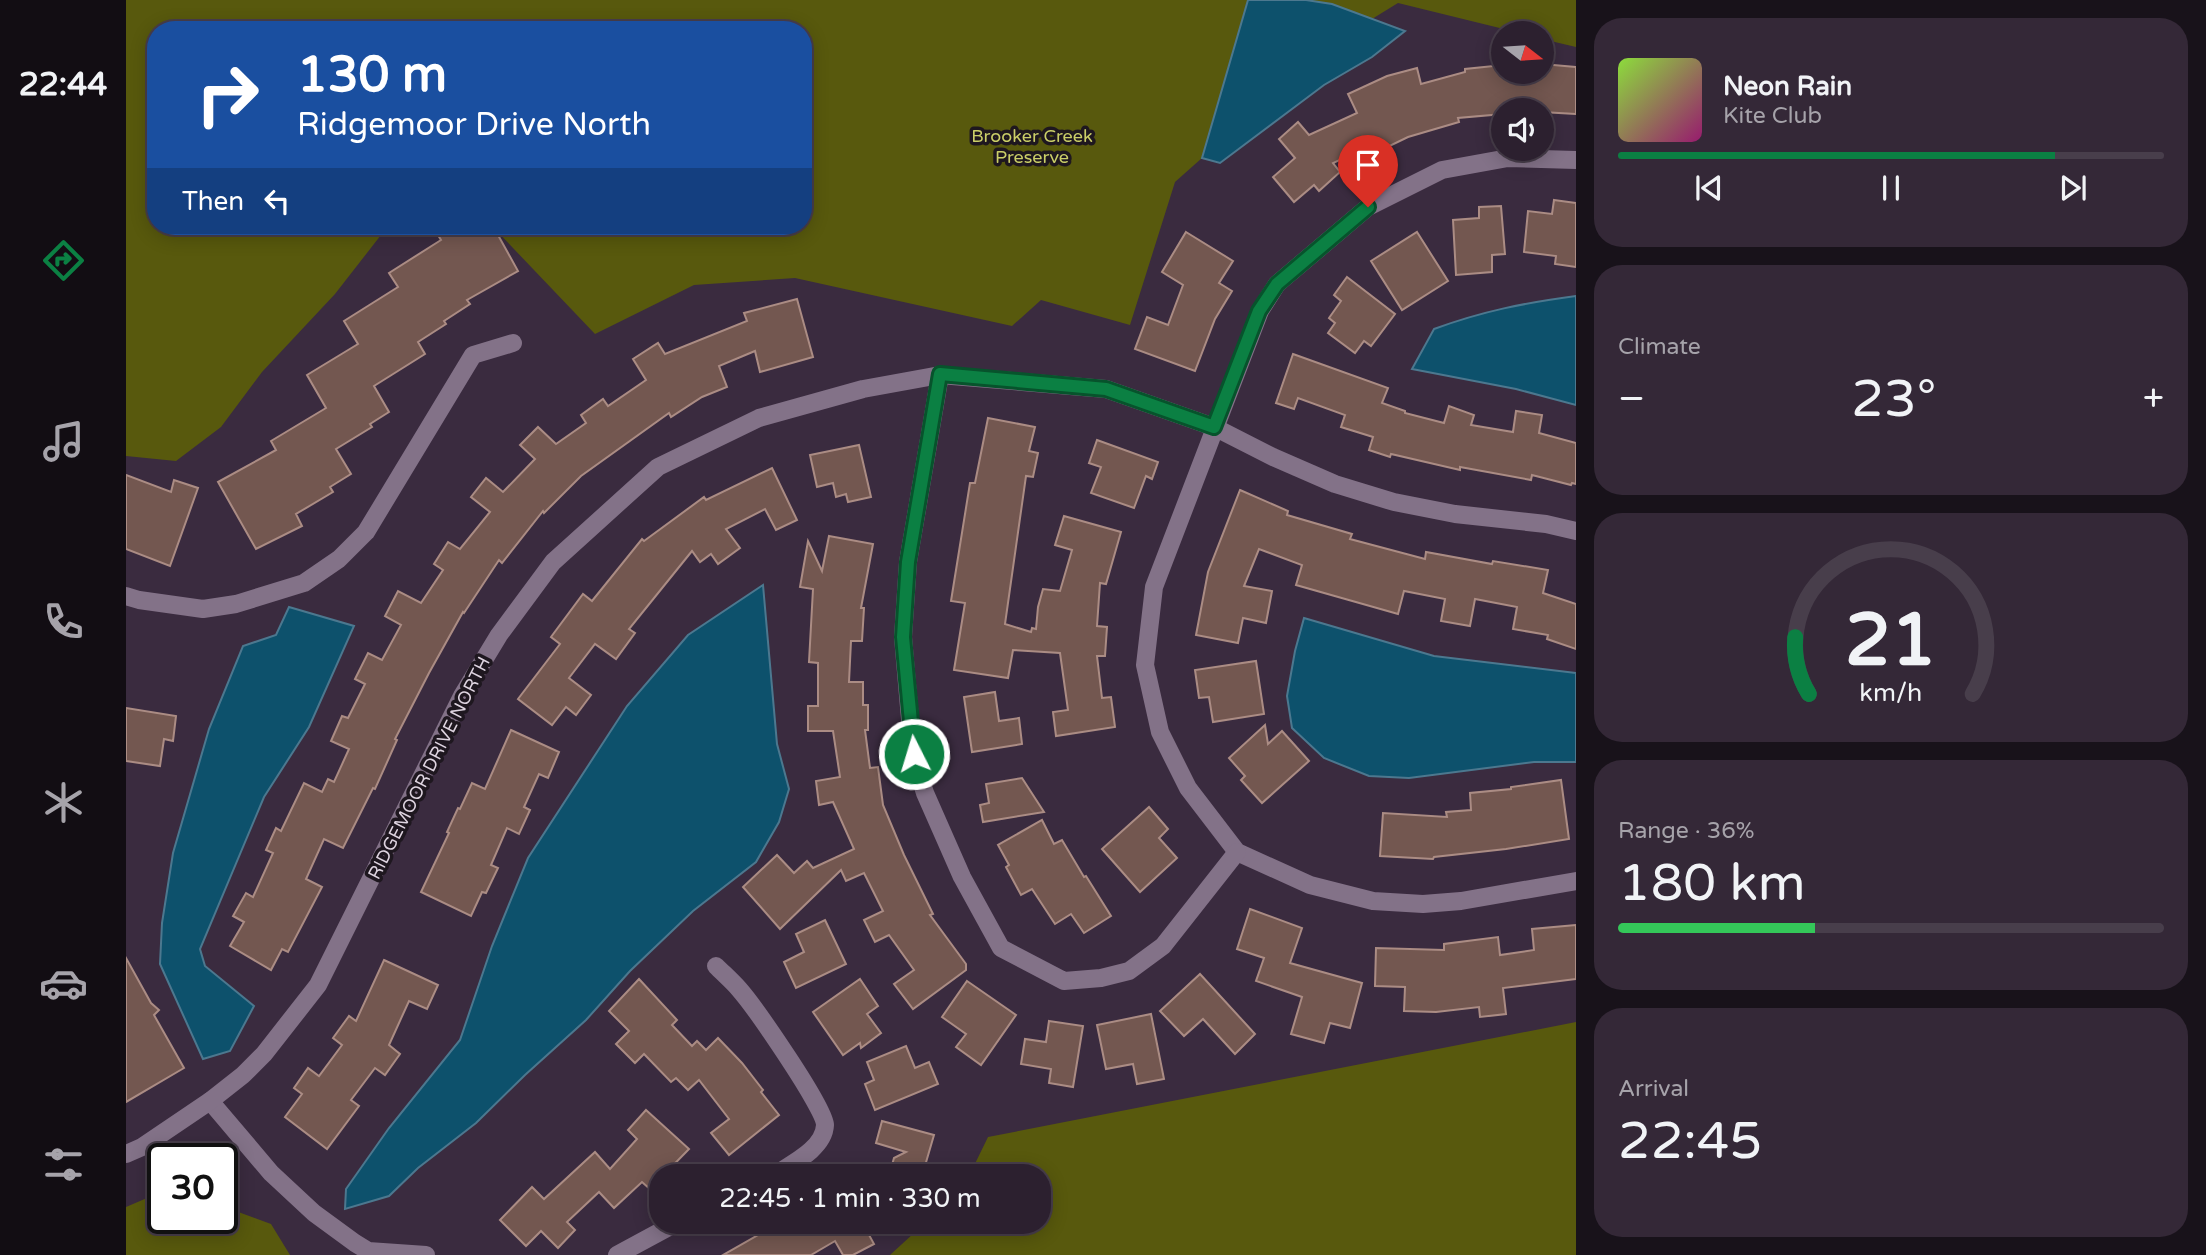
<!DOCTYPE html>
<html lang="en">
<head>
<meta charset="utf-8">
<style>
  :root { --surface:#2c202f; --page:#342837; --text:#f1f3f6; --muted:#a6a3aa; --line:#483e4b; --accent:#0b8043 }
  body { margin:0; font-family:"Varela Round",sans-serif; background:var(--page); color:var(--text); height:100vh; display:flex; flex-direction:column; font-size:26px; white-space:nowrap }
  * { box-sizing:border-box; margin:0 }
  p { font-size:23px; color:var(--muted) }
  .icon { flex:none; width:38px; height:38px; fill:none; stroke:currentColor; stroke-width:2; stroke-linecap:round; stroke-linejoin:round }
  .map { position:relative; flex:1; overflow:hidden }
  .side { display:flex; flex-direction:column; gap:18px; padding:18px; background:#18121a; width:630px }
  .side>* { flex:none }
  .top-card { position:absolute; left:21px; top:21px; width:665px; height:214px; border-radius:28px; box-shadow:0 4px 18px #0003,0 0 0 2px var(--line); background:#1a4fa0; color:#fff; overflow:hidden }
  .needle { width:46px; rotate:107deg }
  .buttons { position:absolute; left:1365px; top:21px; display:grid; gap:14px }
  .buttons a { display:grid; place-items:center; width:63px; height:63px; border-radius:50%; background:var(--surface); box-shadow:0 4px 18px #0003,0 0 0 2px var(--line); font-size:35px }
  .speed { position:absolute; left:21px; top:1143px; display:flex; gap:14px; font-size:35px; font-weight:700; text-align:center }
  .speed>* { display:grid; place-content:center; width:91px; height:91px; border-radius:50%; background:var(--surface); box-shadow:0 4px 18px #0003,0 0 0 2px var(--line); line-height:1 }
  .speed .limit { border:4px solid #111; border-radius:10px; background:#fff; color:#111 }
  .pin { position:absolute; display:grid; place-items:center; width:60px; height:60px; color:#fff; margin:-72px -30px; border-radius:50% 50% 50% 0; rotate:-45deg; box-shadow:0 0 7px #0007 }
  .pin .icon { rotate:45deg }
  .me { position:absolute; width:77px; margin:-38px; rotate:355deg; stroke-linejoin:round; filter:drop-shadow(0 0 5px #0008) }
  .turn { display:flex; align-items:center; gap:24px; height:147px; padding:0 35px; font-size:32px }
  .turn .icon { width:91px; height:91px; stroke-width:2.5 }
  .turn b { display:block; font-size:49px; line-height:60px }
  .then { display:flex; align-items:center; height:66px; padding:0 35px; background:#0003; gap:14px; font-size:26px }
  .big { font-size:52px; font-weight:600; line-height:1.1 }
  .side .widget { flex:1; display:flex; flex-direction:column; justify-content:center; gap:10px; min-width:0; padding:0 24px; border-radius:28px; background:var(--page) }
  .side .dial { align-items:center; gap:0 }
  .dial svg { height:182px; overflow:visible; fill:none; stroke:var(--line); stroke-width:7; stroke-linecap:round; text-anchor:middle }
  .dial text { fill:var(--text); stroke:none }
  .song { display:flex; align-items:center; gap:21px }
  .cover { width:84px; height:84px; border-radius:10px; background:linear-gradient(135deg,hsl(90 70% 55%),hsl(320 70% 35%)) }
  .played { height:7px; border-radius:4px; background:linear-gradient(90deg,var(--accent) 80%,var(--line) 80%) }
  .keys { display:flex; justify-content:space-around; direction:ltr }
  .heat { display:flex; justify-content:space-between; align-items:center; font-size:38px; direction:ltr }
  .charge { height:10px; border-radius:5px; background:linear-gradient(90deg,#34c759 36%,var(--line) 0) }
  .trip { position:absolute; left:523px; top:1164px; width:402px; height:70px; border-radius:28px; background:var(--surface); box-shadow:0 4px 18px #0003,0 0 0 2px var(--line); font-weight:600; line-height:70px; text-align:center }
  main { display:flex; flex:1; min-height:0 }
  .tab-bar { display:flex; flex-direction:column; width:126px; justify-content:space-around; align-items:center; background:#120d13; color:var(--muted) }
  .tab-bar .icon { width:49px; height:49px }
  .tab-bar .active { color:var(--accent) }
  .tab-bar b { font-size:32px; color:var(--text) }
  .map>svg:first-child { display:block }
  .green { fill:#58590d }
  .water { fill:#0d516c; stroke:#4c788f; stroke-width:2 }
  .building { fill:#735750; stroke:#ab8c84; stroke-width:2 }
  .lines { fill:none; stroke-linecap:round; stroke-linejoin:round }
  .minor { stroke:#837288; stroke-width:18 }
  .route-casing { stroke:#07532c; stroke-width:18 }
  .route { stroke:#0b8043; stroke-width:12 }
  .labels { text-anchor:middle; dominant-baseline:central; stroke-width:7; stroke-linejoin:round; paint-order:stroke }
  .park-label { font-size:18px; fill:#cbcf68; stroke:#1e171f }
  .street-label { font-size:18px; fill:#ded4e0; stroke:#1e171f }
</style>
</head>
<body>
<main>
<nav class="tab-bar">
<b>22:44</b>
<svg class="icon active" aria-label="directions" viewBox="0 0 24 24"><path d="M12 3l9 9-9 9-9-9zM9 14v-3h6M13 9l2 2-2 2"/></svg>
<svg class="icon" aria-label="music" viewBox="0 0 24 24"><path d="M9 18V5l10-2v13"/><circle cx="6" cy="18" r="3"/><circle cx="16" cy="16" r="3"/></svg>
<svg class="icon" aria-label="phone" viewBox="0 0 24 24"><path d="M5 4h4l2 5-3 2q2 4 5 5l2-3 5 2v4C11 20 4 13 5 4z"/></svg>
<svg class="icon" aria-label="climate" viewBox="0 0 24 24"><path d="M12 3v18M4 7l16 10M4 17L20 7"/></svg>
<svg class="icon" aria-label="car" viewBox="0 0 24 24"><path d="M5 17H2v-5l4-1 3-4h7l3 4 3 1v5h-3M9 17h6M6 11h13"/><circle cx="7" cy="17" r="2"/><circle cx="17" cy="17" r="2"/></svg>
<svg class="icon" aria-label="filters" viewBox="0 0 24 24"><path d="M4 7h16M4 17h16"/><circle cx="9" cy="7" r="2"/><circle cx="15" cy="17" r="2"/></svg>
</nav>
<div class="map">
<svg width="1450" height="1255" viewBox="0 0 1450 1255">
  <rect width="100%" height="100%" fill="#3a2b3f"/>
  <g class="green">
    <path d="M0 0H1122L1076 158 1049 182 1004 325 915 300 886 326 669 278 568 285 469 334 366 226H677V30H30V226H262L209 294 136 372 95 427 50 461 0 456Z"/>
    <path d="M1180 0H1450V47L1416 39V33H1394L1272 3 1246 19 1206 4Z"/>
    <path d="M1450 1022V1255H764L800 1222H914V1176H843L862 1137Z"/>
    <path d="M21 1198H37V1218H96V1206L145 1224 164 1255H0V1207Z"/>
  </g>
  <g class="water">
    <path d="M1122 0H1180L1206 4 1279 31 1246 57 1198 85 1094 163 1076 158Z"/>
    <path d="M1450 296V405L1390 389 1286 369 1308 329C1357 311 1398 303 1450 296Z"/>
    <path d="M637 585 651 744 663 789 653 822 630 862 567 911 504 971 460 1020 399 1075 350 1123 292 1168 263 1196 219 1209 220 1189 263 1128 334 1040 366 946 402 858 501 706 562 635Z"/>
    <path d="M163 607 228 626 183 727 138 797 74 949 79 966 128 1006 104 1051 77 1059 34 964 36 923 47 853 83 729 117 646 150 635Z"/>
    <path d="M1178 618 1308 656 1450 673V762H1408L1283 778 1243 776 1198 758 1166 728 1161 696 1169 651Z"/>
  </g>
  <g class="building">
    <path d="M1416 64 1450 67V114L1416 112V110H1377V114L1332 118 1333 122 1282 137 1245 155 1241 147 1207 163 1214 172 1193 191 1188 185 1168 202 1147 177 1169 158 1153 139 1172 122 1183 135 1231 113 1222 94 1261 76 1291 68 1295 84 1339 72V69L1377 65V72H1416Z"/>
    <path d="M1428 200 1450 203V267L1429 264 1430 256 1398 252 1402 211 1426 214Z"/>
    <path d="M1375 206 1379 254 1366 255V272L1330 275 1327 220 1353 218V207Z"/>
    <path d="M328 226H367L392 271 341 300 344 304 318 321 320 324 292 342 299 354 248 386 263 412 244 424 246 427 210 449 225 474 204 487 207 492 170 514 176 526 130 549 92 482 150 450 145 441 200 408 181 375 232 344 218 321 272 287 263 273 315 240 312 235Z"/>
    <path d="M1060 232 1107 261 1093 283 1106 291 1089 319 1069 371 1009 349 1021 317 1042 325 1057 285 1036 272Z"/>
    <path d="M1291 232 1322 281 1276 310 1245 261Z"/>
    <path d="M1221 277 1269 314 1245 346 1238 341 1229 353 1202 333 1209 323 1203 318 1215 301 1208 295Z"/>
    <path d="M671 299 687 357 634 372 629 351 593 366 601 387 576 397 545 417 543 413 455 476 418 513 417 511 376 563 373 560 338 613 337 612 303 673 269 739 271 740 249 789 247 788 217 848 198 839 180 879 196 887 162 952 156 949 145 970 104 946 118 922 107 916 120 893 127 897 147 853 140 850 150 828 155 831 178 783 196 792 202 779 208 782 223 749 205 741 216 716 222 718 239 684 229 679 242 653 256 660 275 625 259 616 272 591 295 603 317 570 308 564 322 542 334 549 364 512 345 497 360 478 377 492 409 459 394 445 412 427 430 444 460 423 455 415 477 399 482 406 520 380 507 359 532 343 539 354 621 321 618 313Z"/>
    <path d="M1167 354 1262 388 1256 403 1279 411V413L1318 423 1323 406 1348 415 1345 425 1387 432 1390 411 1416 415 1413 433 1450 443V484L1446 483 1445 485 1406 475 1405 480 1334 467V470L1265 454 1264 457 1243 450 1247 437 1215 427 1219 415 1172 398 1168 409 1150 403Z"/>
    <path d="M862 418 909 427 903 451 912 453 907 477 900 476 879 624 905 632 906 628 910 629 912 607 917 589 934 591 946 550 929 545 938 516 995 532 980 584 974 583 971 626 981 627 979 656H971L976 698 985 697 989 727 930 736 927 712 942 710 934 653 887 650 882 678 828 670 839 603 825 601 844 483H849Z"/>
    <path d="M971 440 1032 462 1026 479 1020 476 1008 508 965 493 975 467 963 463Z"/>
    <path d="M733 445 745 497 722 502 720 494 710 497 707 483 691 487 684 455Z"/>
    <path d="M646 468 671 520 650 530 639 509 600 529 614 548 592 564 585 554 574 562 566 551 503 629 509 633 490 659 469 644 443 678 465 695 450 715 440 707 426 725 392 699 434 644 425 637 457 594 466 601 516 539 518 541 578 497 580 500Z"/>
    <path d="M0 475 45 492 48 480 72 488 44 566 0 549Z"/>
    <path d="M1114 490 1162 511 1161 515 1226 534 1224 539 1299 559 1300 552 1366 564 1367 561 1422 570 1417 593 1450 604V649L1421 639 1422 635 1387 629 1391 607 1349 599 1344 626 1315 621 1319 599 1278 591 1272 614 1170 585 1176 565 1133 549 1118 586 1146 591 1140 623 1117 618 1112 643 1070 635 1082 572Z"/>
    <path d="M703 536 747 544 735 608H738L736 641H725L723 682H737V705H742V730H739L744 768 752 767 757 805 778 855 807 914 804 915 840 964V970L787 1009 768 984 788 970 763 935 749 942 738 920 757 911 738 873 720 881 715 870 654 929 617 887 651 855 668 873 681 861 687 868 728 849 707 802 693 805 690 781 714 777 707 731H682V706H692V663L683 662 687 589 674 587 682 541 696 571Z"/>
    <path d="M1130 661 1138 714 1087 722 1083 697 1073 698 1069 670Z"/>
    <path d="M869 692 873 721 893 718 896 744 846 752 838 697Z"/>
    <path d="M0 708 50 716 47 741 38 739 34 766 0 761Z"/>
    <path d="M1139 725 1142 744 1156 731 1183 761 1136 803 1115 780 1119 776 1103 758Z"/>
    <path d="M385 730 433 752 422 778 413 774 398 807 404 810 393 834 381 828 365 865 372 868 360 893 356 892 345 916 295 892 323 833 321 832 332 808 334 809 346 783 359 789Z"/>
    <path d="M896 778 918 812 857 822 854 805 863 803 860 784Z"/>
    <path d="M1435 780 1443 839 1380 849 1308 857 1307 859 1254 856 1257 813 1321 817 1320 812 1345 810 1344 793 1385 789V787Z"/>
    <path d="M1023 807 1042 829 1033 838 1051 858 1014 892 976 849Z"/>
    <path d="M916 820 928 844 936 840 958 877 960 876 985 916 958 933 945 914 929 924 906 889 895 895 880 867 883 865 872 845Z"/>
    <path d="M1124 909 1176 928 1164 963 1236 983 1224 1028 1204 1023 1198 1043 1165 1034 1176 997 1130 981 1138 958 1111 949Z"/>
    <path d="M699 920 720 964 670 988 658 962 678 952 670 934Z"/>
    <path d="M1450 925V979L1377 988 1380 1014 1354 1017 1353 1007 1310 1012 1278 1011 1279 987 1249 986 1250 948 1318 950V944L1372 937 1374 955 1408 950 1406 929Z"/>
    <path d="M0 958 25 1003 33 1010 28 1015 58 1068 0 1102Z"/>
    <path d="M258 960 312 985 301 1009 283 1001 263 1045 274 1054 259 1075 249 1068 225 1100 233 1106 201 1149 159 1117 176 1094 168 1088 182 1068 193 1076 216 1045 207 1038 223 1016 230 1021Z"/>
    <path d="M1074 974 1129 1034 1109 1054 1077 1019 1058 1036 1034 1011Z"/>
    <path d="M513 979 551 1020 546 1025 566 1046 571 1041 580 1050 592 1038 616 1063 637 1090 635 1092 653 1115 603 1155 585 1133 603 1119 573 1080 562 1090 550 1078 545 1082 518 1054 509 1063 490 1044 503 1031 483 1011Z"/>
    <path d="M734 979 752 1006 741 1014 755 1033 735 1048 734 1043 717 1055 687 1012Z"/>
    <path d="M841 981 890 1015 855 1065 830 1047 840 1034 816 1017Z"/>
    <path d="M1025 1014 1038 1079 1011 1084 1007 1064 980 1069 971 1025Z"/>
    <path d="M923 1021 957 1026 947 1087 923 1083 925 1069 895 1064 899 1039 920 1042Z"/>
    <path d="M780 1046 789 1068 803 1062 812 1084 749 1110 739 1084 748 1080 741 1062Z"/>
    <path d="M520 1110 563 1149 524 1189 516 1182 488 1208 473 1192 441 1222 449 1230 432 1248 415 1231 400 1246 374 1220 406 1187 418 1199 469 1152 484 1169 511 1139 502 1130Z"/>
    <path d="M756 1121 808 1135 796 1176H780L764 1172 768 1158 780 1152 750 1143Z"/>
    <path d="M655 1222H736L748 1244 727 1255H717L709 1241 685 1255H597Z"/>
  </g>
  <g class="lines">
    <g class="minor">
      <path d="M1450 160 1382 158 1316 170 1242 207 1151 284 1134 311 1028 587 1019 665 1034 732 1062 788 1111 852 1184 885 1247 901 1297 904 1335 901 1450 881"/>
      <path d="M814 375 782 562 777 637 787 754 799 793 836 877 875 948 938 981 975 978 1003 971 1037 946 1111 852"/>
      <path d="M0 596 13 600 77 609 110 604 178 583 213 559 240 532 347 355 387 343"/>
      <path d="M590 966C598 974 606 981 613 989 628 1006 699 1108 699 1125 698 1149 665 1164 647 1176"/>
      <path d="M84 1101 145 1173 188 1213 229 1243 242 1251 300 1255"/>
      <path d="M0 1154 16 1147 84 1101 117 1075 138 1054 192 985 336 696 373 635 427 562 532 467 633 418 737 389 814 375 980 389 1088 427 1147 457 1209 484 1268 502 1329 514 1420 524 1450 531"/>
      <path d="M491 1255 552 1222"/>
    </g>
  </g>
  <g class="lines">
    <g class="route-casing">
      <path id="route" d="M788 754 777 637 782 562 814 374 980 389 1088 427 1133 311 1151 284 1242 207"/>
    </g>
    <use href="#route" class="route"/>
  </g>
  <g class="labels">
    <g class="park-label">
      <text x="906" y="136">Brooker Creek<tspan x="906" dy="21">Preserve</tspan></text>
    </g>
    <g class="street-label">
      <text transform="translate(303 768) rotate(-63)">RIDGEMOOR DRIVE NORTH</text>
    </g>
  </g>
</svg>
<div class="buttons">
<a><svg class="needle" viewBox="-14 -14 28 28"><path d="M0-13l5 13h-10z" fill="#e53935"/><path d="M0 13l5-13h-10z" fill="#a6a3aa"/></svg></a>
<a><svg class="icon" aria-label="sound" viewBox="0 0 24 24"><path d="M4 9h4l5-4v14l-5-4H4zM17 9q2 3 0 6"/></svg></a>
</div>
<div class="speed"><div class="limit">30</div></div>
<div class="pin" style="left:1242px;top:207px;background:#d93025"><svg class="icon" aria-label="arrive" viewBox="0 0 24 24"><path d="M6 21V4h12l-3 4 3 4H6"/></svg></div>
<svg class="me" style="left:788px;top:754px" viewBox="-20 -20 40 40"><circle r="17" fill="#0b8043" stroke="#fff" stroke-width="3"/><path d="M0-11L8 9 0 5-8 9z" fill="#fff"/></svg>
<div class="trip">22:45 · 1 min · 330 m</div>
<div class="top-card">
<div class="turn"><svg class="icon" aria-label="right" viewBox="0 0 24 24"><path d="M7 20v-9h11M14 6l5 5-5 5"/></svg><div><b>130 m</b>Ridgemoor Drive North</div></div>
<div class="then">Then<svg class="icon" aria-label="left" viewBox="0 0 24 24"><path d="M17 20v-9H6M10 6l-5 5 5 5"/></svg></div>
</div>
</div>
<section class="side">
<div class="widget">
<div class="song"><i class="cover"></i><div><b>Neon Rain</b><p>Kite Club</p></div></div>
<div class="played"></div>
<div class="keys"><svg class="icon" aria-label="previous" viewBox="0 0 24 24"><path d="M18 5L8 12l10 7zM5 5v14"/></svg><svg class="icon" aria-label="pause" viewBox="0 0 24 24"><path d="M8 5v14M16 5v14"/></svg><svg class="icon" aria-label="next" viewBox="0 0 24 24"><path d="M6 5l10 7-10 7zM19 5v14"/></svg></div>
</div>
<div class="widget"><p>Climate</p>
<div class="heat"><a>−</a><b class="big">23°</b><a>+</a></div>
</div>
<div class="widget dial"><svg viewBox="0 0 100 80">
<path d="M14 69A42 42 0 1 1 86 69"/>
<path d="M14 69A42 42 0 0 1 8 44" stroke="#0b8043"/>
<text x="50" y="56" font-size="32" font-weight="700">21</text>
<text x="50" y="72" font-size="11">km/h</text>
</svg></div>
<div class="widget"><p>Range · 36%</p><b class="big">180 km</b><div class="charge"></div></div>
<div class="widget"><p>Arrival</p><b class="big">22:45</b></div>
</section>
</main>
</body>
</html>
